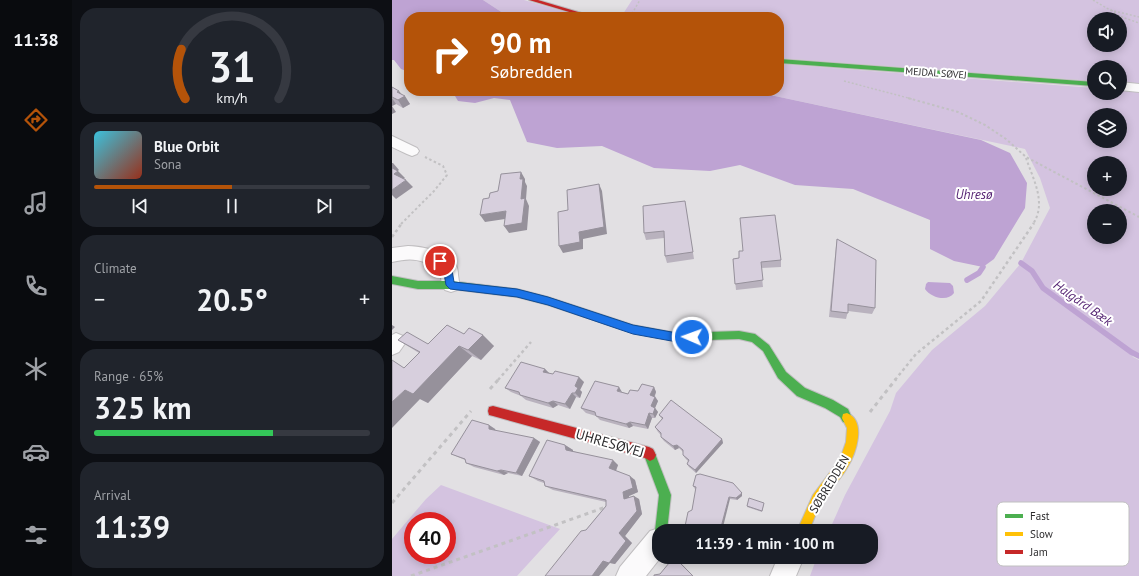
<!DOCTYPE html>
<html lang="en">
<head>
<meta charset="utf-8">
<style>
  :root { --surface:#171b24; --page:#20242c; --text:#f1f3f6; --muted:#9ea1a6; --line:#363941; --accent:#b45309 }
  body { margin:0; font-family:"PT Sans",sans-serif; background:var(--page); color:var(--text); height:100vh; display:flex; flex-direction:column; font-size:15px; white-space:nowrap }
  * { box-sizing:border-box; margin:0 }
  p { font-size:13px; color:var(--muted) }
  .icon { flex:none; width:22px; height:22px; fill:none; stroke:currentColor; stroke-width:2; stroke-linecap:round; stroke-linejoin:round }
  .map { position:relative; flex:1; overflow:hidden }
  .details { display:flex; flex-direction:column; gap:8px; padding:8px; background:#0d0f14; width:320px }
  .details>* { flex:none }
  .banner { position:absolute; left:12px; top:12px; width:380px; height:84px; border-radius:16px; box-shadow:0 2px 10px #0003; background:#b45309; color:#fff; overflow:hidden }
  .controls { position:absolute; left:695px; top:12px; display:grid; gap:8px }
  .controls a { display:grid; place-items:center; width:40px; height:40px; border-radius:50%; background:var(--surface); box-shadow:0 2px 10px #0003; font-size:20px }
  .speed { position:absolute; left:12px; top:512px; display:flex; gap:8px; font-size:20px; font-weight:700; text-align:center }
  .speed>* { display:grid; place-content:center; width:52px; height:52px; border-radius:50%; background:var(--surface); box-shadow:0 2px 10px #0003; line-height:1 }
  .speed .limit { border:6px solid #d22; background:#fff; color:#111 }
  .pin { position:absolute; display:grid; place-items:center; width:34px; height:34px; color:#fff; margin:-17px; border:2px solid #fff; border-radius:50%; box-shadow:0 1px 4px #0007 }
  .me { position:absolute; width:44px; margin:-22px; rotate:272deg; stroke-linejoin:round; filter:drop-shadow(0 0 3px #0008) }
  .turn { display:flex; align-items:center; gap:14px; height:84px; padding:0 20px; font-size:18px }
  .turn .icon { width:52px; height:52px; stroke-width:2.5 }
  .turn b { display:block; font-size:28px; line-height:34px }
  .big { font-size:30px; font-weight:800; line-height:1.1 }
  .details .tile { flex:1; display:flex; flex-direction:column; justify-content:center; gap:6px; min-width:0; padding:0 14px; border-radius:16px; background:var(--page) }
  .details .dial { align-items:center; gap:0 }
  .dial svg { height:104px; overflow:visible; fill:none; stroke:var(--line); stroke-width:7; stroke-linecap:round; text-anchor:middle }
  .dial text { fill:var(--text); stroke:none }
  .song { display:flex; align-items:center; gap:12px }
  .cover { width:48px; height:48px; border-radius:6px; background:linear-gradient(135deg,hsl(190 70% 55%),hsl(10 70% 35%)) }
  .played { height:4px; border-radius:2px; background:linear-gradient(90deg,var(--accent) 50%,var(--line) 50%) }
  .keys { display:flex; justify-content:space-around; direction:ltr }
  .heat { display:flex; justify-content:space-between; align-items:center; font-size:22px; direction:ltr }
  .charge { height:6px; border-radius:3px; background:linear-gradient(90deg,#34c759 65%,var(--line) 0) }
  .trip { position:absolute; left:260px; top:524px; width:226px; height:40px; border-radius:16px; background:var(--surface); box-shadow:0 2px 10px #0003; font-weight:800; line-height:40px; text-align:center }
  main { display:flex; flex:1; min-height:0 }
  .tab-bar { display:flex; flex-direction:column; width:72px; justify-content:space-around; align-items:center; background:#090b0e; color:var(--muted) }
  .tab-bar .icon { width:28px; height:28px }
  .tab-bar .current { color:var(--accent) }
  .tab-bar b { font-size:18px; color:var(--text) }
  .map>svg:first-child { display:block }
  .green { fill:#d4c3e0; fill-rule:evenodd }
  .water { fill:#bea3d3 }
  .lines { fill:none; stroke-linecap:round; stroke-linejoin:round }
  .stream { stroke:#bea3d3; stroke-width:5.5 }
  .street-casing { stroke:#c0bec0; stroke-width:2 }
  .fast-casing { stroke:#c0bec0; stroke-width:2 }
  .slow-casing { stroke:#c0bec0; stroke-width:2 }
  .jam-casing { stroke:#c0bec0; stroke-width:2 }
  .path-far3 { stroke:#c2c1c3; stroke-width:1.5; stroke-dasharray:2 2; stroke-linecap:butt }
  .path-far2 { stroke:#c2c1c3; stroke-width:2; stroke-dasharray:2.5 2.5; stroke-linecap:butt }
  .path-far1 { stroke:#c2c1c3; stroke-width:2.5; stroke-dasharray:3 3; stroke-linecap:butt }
  .path { stroke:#c2c1c3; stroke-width:3; stroke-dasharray:4 4; stroke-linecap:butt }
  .street { fill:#fbfafb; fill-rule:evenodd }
  .fast { fill:#4caf50; fill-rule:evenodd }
  .slow { fill:#ffc107; fill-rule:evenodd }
  .jam { fill:#c62828; fill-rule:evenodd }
  .wall { fill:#b9b2be }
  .shaded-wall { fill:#96919b }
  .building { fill:#d7cfdd; stroke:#96919b }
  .route { fill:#1a73e8; stroke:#114b97 }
  .labels { text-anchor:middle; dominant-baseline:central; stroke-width:4; stroke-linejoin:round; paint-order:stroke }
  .far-street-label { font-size:10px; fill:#2d2c2e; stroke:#fff }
  .street-label { font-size:12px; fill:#2d2c2e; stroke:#fff }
  .water-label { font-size:13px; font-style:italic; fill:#552473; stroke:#fff }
  .near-street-label { font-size:14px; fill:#2d2c2e; stroke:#fff }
  .key { fill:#fff; stroke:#c0c0c0; stroke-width:1 }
  .key-label { font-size:11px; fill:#2d2c2e }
</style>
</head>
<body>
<main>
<nav class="tab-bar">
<b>11:38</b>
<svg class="icon current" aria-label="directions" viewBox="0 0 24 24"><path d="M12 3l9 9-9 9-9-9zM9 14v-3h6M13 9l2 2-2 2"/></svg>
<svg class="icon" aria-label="music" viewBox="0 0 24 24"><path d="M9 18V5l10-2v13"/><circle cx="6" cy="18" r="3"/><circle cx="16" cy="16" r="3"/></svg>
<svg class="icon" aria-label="phone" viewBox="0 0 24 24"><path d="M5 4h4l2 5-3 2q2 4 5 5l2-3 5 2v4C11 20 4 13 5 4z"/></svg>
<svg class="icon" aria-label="climate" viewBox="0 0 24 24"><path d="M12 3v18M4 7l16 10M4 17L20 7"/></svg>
<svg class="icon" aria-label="car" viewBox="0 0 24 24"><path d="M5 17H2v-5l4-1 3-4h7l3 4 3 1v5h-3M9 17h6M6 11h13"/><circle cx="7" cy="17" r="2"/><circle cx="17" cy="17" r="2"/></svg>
<svg class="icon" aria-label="filters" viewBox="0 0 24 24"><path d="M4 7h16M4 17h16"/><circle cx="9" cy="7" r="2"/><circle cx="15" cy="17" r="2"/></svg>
</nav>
<section class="details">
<div class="tile dial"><svg viewBox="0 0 100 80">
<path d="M14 69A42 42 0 1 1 86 69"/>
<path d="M14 69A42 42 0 0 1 11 31" stroke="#b45309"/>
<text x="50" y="56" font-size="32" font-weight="700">31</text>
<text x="50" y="72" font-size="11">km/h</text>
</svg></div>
<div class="tile">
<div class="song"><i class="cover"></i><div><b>Blue Orbit</b><p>Sona</p></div></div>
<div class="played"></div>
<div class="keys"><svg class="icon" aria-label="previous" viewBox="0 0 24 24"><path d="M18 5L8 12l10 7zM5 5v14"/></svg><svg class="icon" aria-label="pause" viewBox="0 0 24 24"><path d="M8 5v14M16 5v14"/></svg><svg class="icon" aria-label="next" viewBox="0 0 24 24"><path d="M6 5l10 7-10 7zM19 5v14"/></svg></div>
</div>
<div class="tile"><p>Climate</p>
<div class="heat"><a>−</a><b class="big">20.5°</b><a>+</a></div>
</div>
<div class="tile"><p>Range · 65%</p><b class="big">325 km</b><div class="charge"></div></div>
<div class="tile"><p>Arrival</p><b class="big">11:39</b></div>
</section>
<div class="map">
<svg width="747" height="576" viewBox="0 0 747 576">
  <rect width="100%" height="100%" fill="#e2e0e3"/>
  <g class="green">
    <path d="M91 0H132L191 17H117Z"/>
    <path d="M240 0H747V84L728 83V67H702V81L387 58V17H229ZM702 19H728V45H702Z"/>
    <path d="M387 64 702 88V93H728V90L747 91V356L739 353 741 357 747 360V576H418L425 557H479V531H437L453 495 498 411 504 393 540 350 593 306 629 263 658 208 648 178 633 149 359 91H387ZM702 115H728V141H702ZM702 163H728V189H702ZM702 211H728V237H702Z"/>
    <path d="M49 485 168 529 125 576H0V539L34 499ZM21 521H55V555H21Z"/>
  </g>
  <g class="water">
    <path d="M0 0H91L117 17H17V72L9 69 2 60H0Z"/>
    <path d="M60 91H359L589 140 618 153 635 183 633 208 602 259 591 267 562 261 538 249V220L461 189 403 185 348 165 318 171 262 168 210 146 165 148 135 142 118 100 102 98 83 103 66 101Z"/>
    <path d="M536 282 558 283 561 286 562 293C556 302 539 298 533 289L534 284Z"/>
  </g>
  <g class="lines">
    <g class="stream">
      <path d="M629 263 640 271 651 288 739 352 747 356"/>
      <path d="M575 280 587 273 591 267"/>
    </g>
    <g class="street-casing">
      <g id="street">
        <path d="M728 82 747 84V92L728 90Z"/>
        <path d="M0 136 25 148 27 151 25 154 20 156 15 154 0 147Z"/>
        <path d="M16 246C29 246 56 252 63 263 65 266 66 271 66 275 67 281 68 285 65 290L59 292 53 290 50 285 48 270C30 259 20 257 0 262V248Z"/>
        <path d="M4 333 11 336 14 342 7 352 0 355V335Z"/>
        <path d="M267 528 275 531H267V557H269L254 576H224L228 567 258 531Z"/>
        <path d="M386 557H412L404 576H378Z"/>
      </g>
    </g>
    <g class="fast-casing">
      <g id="fast">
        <path d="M387 59 702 82V86L387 63Z"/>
        <path d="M0 276 26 281H59L125 289 156 297 241 325 285 333 347 331 363 334 377 345 394 372 413 388 441 400 456 409 460 418 459 422 455 423 451 422 448 417 433 408 405 396 386 378 371 351 360 342 347 339 285 341 241 333 156 305 125 297 59 289H26L0 284Z"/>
        <path d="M258 449 262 451 279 495 275 531H267V536L265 535 263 531 267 495 252 455 254 451Z"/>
      </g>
    </g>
    <g class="slow-casing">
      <path id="slow" d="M455 413C475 421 464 454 455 468 448 480 437 490 430 503 424 511 421 522 417 531H405L421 495 448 459 454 442 455 428 450 418 451 414Z"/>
    </g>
    <g class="jam-casing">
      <g id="jam">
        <path d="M137 0H146L203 17H194Z"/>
        <path d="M101 406 257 447 261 449 264 455 262 459 258 461 253 458 101 416 97 415 96 411 97 407Z"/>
      </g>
    </g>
    <g class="path-far3">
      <path d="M701 0 718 10 747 17"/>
      <path d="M719 10 727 16 747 23"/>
      <path d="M238 17 248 0"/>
      <path d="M452 81 520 99"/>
    </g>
    <g class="path-far2">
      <path d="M516 98 566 112 593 125 614 139 634 157 747 217"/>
      <path d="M634 158C641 179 655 203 641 224"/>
      <path d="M9 224 42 191 55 175 51 166 33 157"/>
    </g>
    <g class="path-far1">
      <path d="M0 237 10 223"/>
      <path d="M106 380 139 342"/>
      <path d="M503 380 524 354 589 301 642 223"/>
    </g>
    <g class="path">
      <path d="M98 389 107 379"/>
      <path d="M478 412 504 379"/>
      <path d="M0 503 79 411"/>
      <path d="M19 576 214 507"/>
    </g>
    <use href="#street" class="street"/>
    <use href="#fast" class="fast"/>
    <use href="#slow" class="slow"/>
    <use href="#jam" class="jam"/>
  </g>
  <g class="wall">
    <path d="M0 87 10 95 18 104 11 108 4 104 0 106Z"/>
    <path d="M294 208 302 259 275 263 273 256 272 238 254 240 252 233Z"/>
    <path d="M445 239 483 308 480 314 456 311 454 319 437 317 444 246Z"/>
    <path d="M341 259 389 260V267L369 268 371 287 344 290Z"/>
    <path d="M72 334 102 346 89 360 80 356 36 403 28 399 12 368 27 353 6 340 36 344Z"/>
    <path d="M153 369 158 374 192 382 188 390 190 392 188 398 184 397 178 409 166 405 161 408 134 400 129 396 119 392 113 388Z"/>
    <path d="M262 387 264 392 263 396 266 401 263 408 266 412 263 418H260L256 429 241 426 237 428 208 420 204 416 194 413 189 408 230 392 236 394Z"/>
    <path d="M267 415 330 439 331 443 304 473 297 467 295 464 296 461 293 458 291 455V452L287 448 283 450 272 441 269 437V435L266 432 263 427 270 419Z"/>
    <path d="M97 425 103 429 104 431 142 438 148 442 130 476 116 473 112 475 82 467 74 463 73 460 59 454Z"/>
    <path d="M173 445 181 450V451L226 465 224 471 243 480 246 492 237 496V497L247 499 250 514 233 536 240 543 223 564 218 563 194 530 214 506V502L161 490 153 486 152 483 146 481 137 476Z"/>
    <path d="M301 486 350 496 345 500 338 499 300 510 304 489H303Z"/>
    <path d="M372 504 370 512 355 507V506Z"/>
  </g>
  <g class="shaded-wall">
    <path d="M7 91 12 97 13 96 18 104 11 108 6 100 5 92Z"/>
    <path d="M0 98 4 104 0 106Z"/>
    <path d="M0 106 4 112 0 114Z"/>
    <path d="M0 163H1L7 170 3 173 0 170Z"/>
    <path d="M6 171 13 178 9 181 2 174Z"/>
    <path d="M129 172 133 179V182L135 186 134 199 137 206 135 230 117 233 112 226 129 199 128 179Z"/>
    <path d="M14 180 21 187 4 199 0 195V190Z"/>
    <path d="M207 184 210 191 215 234 191 239V249L171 253 167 246 187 232Z"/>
    <path d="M114 211 119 218 93 222 88 215Z"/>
    <path d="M0 325 3 327 0 330Z"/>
    <path d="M91 335 102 346 89 360 76 350Z"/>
    <path d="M67 346 80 356 36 403 28 399 0 428V402L13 390Z"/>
    <path d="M153 369 158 374 151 372Z"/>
    <path d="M187 377 192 382 188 390 190 392 188 398 183 393V386Z"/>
    <path d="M227 387 230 392 225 391Z"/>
    <path d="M262 387 264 392 261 400 258 395Z"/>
    <path d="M180 393 184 397 178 409 173 404Z"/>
    <path d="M263 397 266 401 263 408 266 412 263 418 261 414 259 406Z"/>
    <path d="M161 401 166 405 161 408 156 403Z"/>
    <path d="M257 413 260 418 256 429 253 425Z"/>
    <path d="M238 422 241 426 237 428 234 424Z"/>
    <path d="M97 425 103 429 104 433 97 429Z"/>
    <path d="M142 438 148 442 130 476 124 473Z"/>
    <path d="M330 439 331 443 304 473 303 470Z"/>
    <path d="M173 445 181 450V455L174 450Z"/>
    <path d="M285 445 287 448 283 450 281 446Z"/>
    <path d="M221 460 226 465 223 473 217 468Z"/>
    <path d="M109 470 116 473 112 475 105 471Z"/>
    <path d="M238 476 243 480 246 492 237 496V503L232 499 231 492Z"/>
    <path d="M350 493V496L345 500 344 498Z"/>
    <path d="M242 496 247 499 250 514 233 536 240 543 223 564 218 563 207 576H200L227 533Z"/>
    <path d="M337 497 338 499 330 531H328Z"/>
    <path d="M282 557H283L301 576Z"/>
    <path d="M321 557H323L321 564 320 563Z"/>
  </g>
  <g class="building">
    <path d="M0 87 7 91 5 92 13 96 6 100 0 97Z"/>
    <path d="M0 168 6 171 2 174 14 180 0 190Z"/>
    <path d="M129 172 128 179H131L129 199 133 198 130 223 112 226 114 211 88 215 91 199 97 198 98 193 106 191 109 174Z"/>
    <path d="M207 184 212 227 187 232 188 242 167 246 166 212 176 210 175 190Z"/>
    <path d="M293 201 301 252 273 256 272 231 252 233 251 206Z"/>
    <path d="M383 215 389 260 369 262 371 280 343 284 341 259 347 258V251H351L348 218Z"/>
    <path d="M445 239 484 260 483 308 456 304V313L439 311Z"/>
    <path d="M55 325 72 334 77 328 91 335 76 350 67 346 21 394 13 390 0 402V360L12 368 28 352 6 340 15 332 36 344Z"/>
    <path d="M129 362 153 369 151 372 161 374 163 371 187 377 183 386 186 388 183 393H180L173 404 161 401 156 403 128 395 127 392 113 388Z"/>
    <path d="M203 381 227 387 225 391 236 394 238 390 246 391 250 384 262 387 258 395 263 397 259 406 263 408 261 414 257 413 253 425 238 422 234 424 204 416 203 412 189 408Z"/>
    <path d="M279 400 330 439 303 470 295 464 297 460 291 455V450L285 445 281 446 269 437V433L263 427 271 418 267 415Z"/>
    <path d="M80 420 97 425V429L142 438 124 473 109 470 105 471 74 463 73 459 59 454Z"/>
    <path d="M155 440 173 445 174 450 221 460 217 468 238 476 241 488 231 492 232 499 242 496 245 511 227 533 234 541 217 563 211 561 200 576H153L189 531 194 530 214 506V500L153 486 152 481 137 476Z"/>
    <path d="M308 474 341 483 350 493 344 498 337 497 328 531H292L296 512 300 510 304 487 301 486 304 475Z"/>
    <path d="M357 498 372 503 370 511 355 506Z"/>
    <path d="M282 557 301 576H262V575L268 574Z"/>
    <path d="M300 557H321L320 563 300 558Z"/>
  </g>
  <path class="route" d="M48 258 59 264 62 282 125 289 156 297 241 325 285 333 303 334 304 337 303 340 285 342 241 334 156 305 125 297 58 289 54 285 51 268 43 261Z"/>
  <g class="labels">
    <g class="far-street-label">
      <text transform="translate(544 73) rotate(4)">MEJDAL SØVEJ</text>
    </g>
    <g class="street-label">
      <text transform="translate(437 484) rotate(-59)">SØBREDDEN</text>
    </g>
    <g class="water-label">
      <text x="582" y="194">Uhresø</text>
      <text transform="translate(691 303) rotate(35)">Halgård Bæk</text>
    </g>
    <g class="near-street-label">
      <text transform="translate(218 443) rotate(16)">UHRESØVEJ</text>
    </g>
  </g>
  <rect x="605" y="502" width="132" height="64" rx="6" class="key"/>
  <rect x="613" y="514" width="18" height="4" fill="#4caf50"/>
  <rect x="613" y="532" width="18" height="4" fill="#ffc107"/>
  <rect x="613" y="550" width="18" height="4" fill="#c62828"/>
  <g class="key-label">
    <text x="638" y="520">Fast</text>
    <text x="638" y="538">Slow</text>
    <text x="638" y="556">Jam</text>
  </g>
</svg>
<div class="controls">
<a><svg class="icon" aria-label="sound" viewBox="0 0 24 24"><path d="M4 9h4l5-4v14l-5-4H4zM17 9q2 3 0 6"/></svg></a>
<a><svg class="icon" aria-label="search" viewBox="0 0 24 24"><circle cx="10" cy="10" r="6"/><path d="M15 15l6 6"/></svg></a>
<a><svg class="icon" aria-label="layers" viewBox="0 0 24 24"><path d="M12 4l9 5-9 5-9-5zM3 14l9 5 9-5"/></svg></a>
<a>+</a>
<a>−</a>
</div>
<div class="speed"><div class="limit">40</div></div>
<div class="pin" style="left:48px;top:261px;background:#d93025"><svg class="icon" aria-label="arrive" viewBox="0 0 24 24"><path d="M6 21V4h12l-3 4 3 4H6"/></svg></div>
<svg class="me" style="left:300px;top:337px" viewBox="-20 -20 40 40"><circle r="17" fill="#1a73e8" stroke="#fff" stroke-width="3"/><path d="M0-11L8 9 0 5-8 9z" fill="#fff"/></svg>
<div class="trip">11:39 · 1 min · 100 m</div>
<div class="banner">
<div class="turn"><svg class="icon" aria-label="right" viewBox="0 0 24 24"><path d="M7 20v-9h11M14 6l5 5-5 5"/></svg><div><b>90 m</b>Søbredden</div></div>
</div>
</div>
</main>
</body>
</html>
